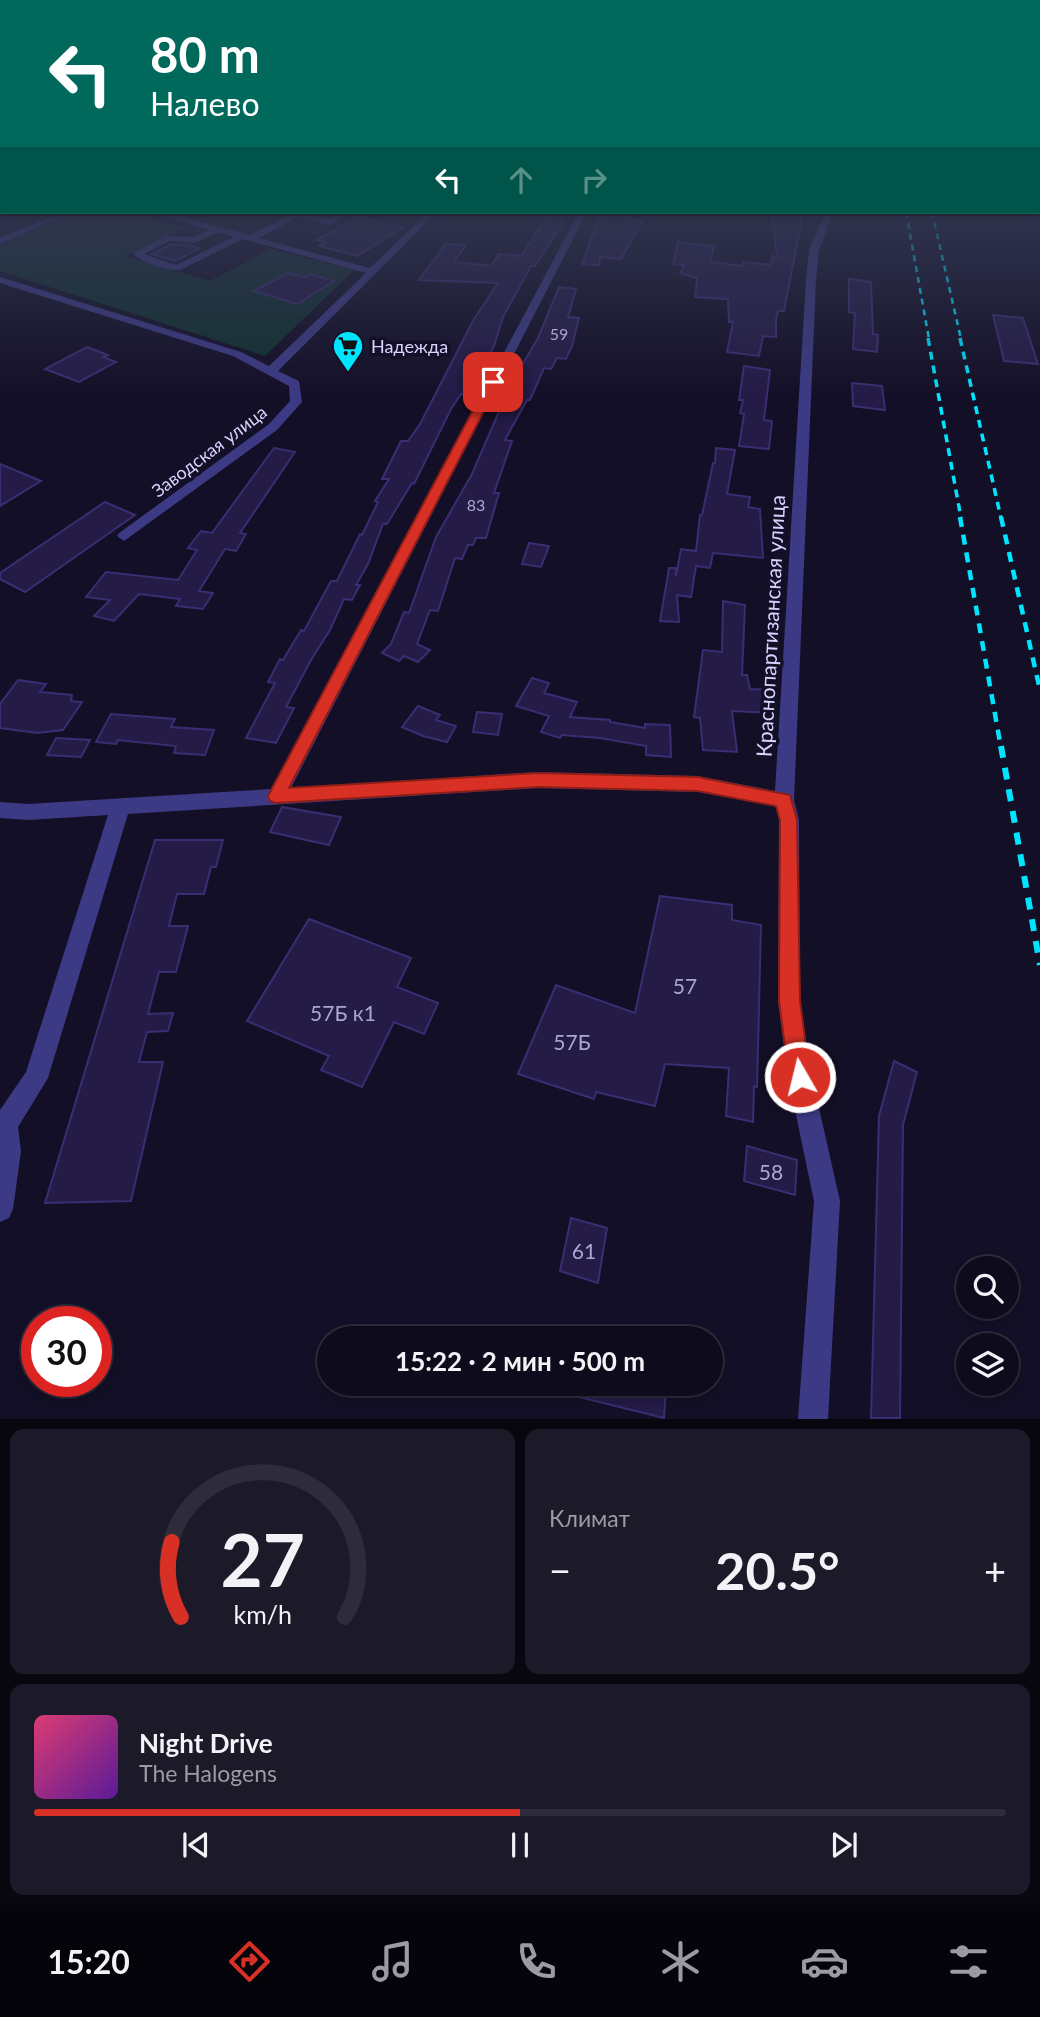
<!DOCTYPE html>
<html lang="ru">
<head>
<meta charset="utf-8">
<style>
  :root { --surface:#0e0b1c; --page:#1c1929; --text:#f1f3f6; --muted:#9b9ba3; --line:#2e2b3b; --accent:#d93025 }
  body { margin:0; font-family:Lato,sans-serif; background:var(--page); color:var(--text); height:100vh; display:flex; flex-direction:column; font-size:26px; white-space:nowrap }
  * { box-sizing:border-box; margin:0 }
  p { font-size:23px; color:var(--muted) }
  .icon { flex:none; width:38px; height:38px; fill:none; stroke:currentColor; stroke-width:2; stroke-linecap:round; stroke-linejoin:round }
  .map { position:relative; height:1419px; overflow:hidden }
  .sheet { display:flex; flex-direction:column; gap:10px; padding:10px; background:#08060f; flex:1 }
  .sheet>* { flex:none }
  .guide { position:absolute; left:0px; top:0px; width:1041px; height:214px; box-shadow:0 4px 10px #0003,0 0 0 2px var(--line); background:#00695c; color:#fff; overflow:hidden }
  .tools { position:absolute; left:956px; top:1256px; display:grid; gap:14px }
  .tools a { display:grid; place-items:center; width:63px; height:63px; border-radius:50%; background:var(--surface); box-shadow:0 4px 10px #0003,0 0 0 2px var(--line); font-size:35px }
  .speed { position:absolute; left:21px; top:1306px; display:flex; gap:14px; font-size:35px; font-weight:700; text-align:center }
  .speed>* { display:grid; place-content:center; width:91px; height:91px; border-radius:50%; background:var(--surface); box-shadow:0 4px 10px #0003,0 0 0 2px var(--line); line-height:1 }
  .speed .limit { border:10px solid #d22; background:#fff; color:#111 }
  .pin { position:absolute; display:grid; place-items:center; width:60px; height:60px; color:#fff; margin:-30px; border-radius:14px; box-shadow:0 4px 10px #0006 }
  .me { position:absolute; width:77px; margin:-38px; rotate:352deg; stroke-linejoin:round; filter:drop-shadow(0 0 5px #0008) }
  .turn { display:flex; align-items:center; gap:24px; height:147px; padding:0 35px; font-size:32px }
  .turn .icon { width:91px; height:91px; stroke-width:2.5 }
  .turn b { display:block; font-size:49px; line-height:60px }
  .lanes { display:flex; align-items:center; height:66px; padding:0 35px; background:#0003; justify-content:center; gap:35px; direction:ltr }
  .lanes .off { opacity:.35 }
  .big { font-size:52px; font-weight:700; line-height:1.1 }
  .sheet .widget { flex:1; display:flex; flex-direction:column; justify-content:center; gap:10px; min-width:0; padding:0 24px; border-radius:14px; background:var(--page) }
  .sheet .dial { align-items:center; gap:0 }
  .dial svg { height:182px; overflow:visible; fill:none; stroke:var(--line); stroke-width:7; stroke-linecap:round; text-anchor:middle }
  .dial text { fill:var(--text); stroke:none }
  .song { display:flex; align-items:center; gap:21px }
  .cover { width:84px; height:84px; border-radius:10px; background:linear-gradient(135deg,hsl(340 70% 55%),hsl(270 70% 35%)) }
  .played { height:7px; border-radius:4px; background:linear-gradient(90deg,var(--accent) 50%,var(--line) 50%) }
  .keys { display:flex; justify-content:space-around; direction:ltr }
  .heat { display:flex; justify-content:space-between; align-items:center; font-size:38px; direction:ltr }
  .sheet .tiles { flex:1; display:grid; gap:10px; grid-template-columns:1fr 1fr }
  .widget:last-child { grid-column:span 2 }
  .trip { position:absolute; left:317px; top:1326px; width:406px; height:70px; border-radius:35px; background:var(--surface); box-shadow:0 4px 10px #0003,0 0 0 2px var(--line); font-weight:700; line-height:70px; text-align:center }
  .tab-bar { display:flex; height:112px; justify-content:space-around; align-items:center; background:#06040b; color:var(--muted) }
  .tab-bar .icon { width:49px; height:49px }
  .tab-bar .current { color:var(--accent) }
  .tab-bar b { font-size:32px; color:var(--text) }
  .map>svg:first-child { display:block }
  .green { fill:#12302f }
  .building { fill:#241b47; stroke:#3b2d73; stroke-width:2 }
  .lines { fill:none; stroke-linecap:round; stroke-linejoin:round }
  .minor { fill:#3d3a85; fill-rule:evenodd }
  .major { stroke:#c25bff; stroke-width:18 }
  .rail-far3 { stroke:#00e5ff; stroke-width:2.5; stroke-dasharray:6 5; stroke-linecap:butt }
  .rail-far2 { stroke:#00e5ff; stroke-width:3.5; stroke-dasharray:8 6; stroke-linecap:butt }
  .rail-far1 { stroke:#00e5ff; stroke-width:4.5; stroke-dasharray:10 8; stroke-linecap:butt }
  .rail { stroke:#00e5ff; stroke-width:6; stroke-dasharray:12 10; stroke-linecap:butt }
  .route { fill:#d93025; stroke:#8d1f18; stroke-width:2 }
  .labels { text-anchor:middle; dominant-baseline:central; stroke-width:7; stroke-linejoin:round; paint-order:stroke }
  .far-number-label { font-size:16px; fill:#aca6d1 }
  .far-poi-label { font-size:18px; fill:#d9d4ff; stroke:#130f26; text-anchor:start }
  .far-street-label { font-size:18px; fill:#d9d4ff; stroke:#130f26 }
  .street-label { font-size:21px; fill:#d9d4ff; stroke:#130f26 }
  .near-number-label { font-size:21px; fill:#aca6d1 }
</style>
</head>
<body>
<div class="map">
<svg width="1040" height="1419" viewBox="0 0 1040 1419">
  <rect width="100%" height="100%" fill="#130f26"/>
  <path class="green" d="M74 212H125L185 227 125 256 210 281 271 249 354 270 265 356 0 271V245Z"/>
  <g class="building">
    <path d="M550 212H567L561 223H563L535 266H531L503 317 494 346 468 395 461 394 451 409 414 484 412 483 387 524H383L368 564 356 585H360L352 600 344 599 330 630 311 660 286 707 294 708 276 743 246 738 275 683 268 682 280 659 283 660 301 630 304 631 331 581H337L360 534 362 535 378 502 375 501 389 479H382L401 441H408L420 424 474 319 498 283 419 280 446 244 466 245 454 262 491 266 499 254 521 256Z"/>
    <path d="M608 212H628L627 217H631L630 220 643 221 621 259 600 257 599 265 582 264 599 217 606 218Z"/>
    <path d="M772 212H799L801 223 784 311H778L776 319V337L763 336 759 356 727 352 733 322H729L728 299 695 297 697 278 680 273 684 265 673 264 678 242 714 246 710 262 743 266V262L771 265 772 256 777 257Z"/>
    <path d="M358 217 402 228 357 256 319 246 325 243 317 240Z"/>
    <path d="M172 244 188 245 200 248 176 261 152 254Z"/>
    <path d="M288 273 305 277 310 274 334 281 297 304 254 291Z"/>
    <path d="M849 279 871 282 873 334 878 335 877 352 853 349 855 313 849 312Z"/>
    <path d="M559 287 576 289 568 317 579 318 572 346 566 359 557 358 551 369 544 368 530 400H527L505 440 512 441 494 493H499L486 538H476L473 545H468L462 559 455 558 438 611 430 610 417 644 430 650 418 662 404 656 399 661 382 653 391 644 404 612 409 613 436 537 472 474 510 386 538 338Z"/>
    <path d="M993 315 1023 318 1038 364 1004 361Z"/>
    <path d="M87 347 108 355 103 357 116 362 79 382 45 369Z"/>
    <path d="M744 366 770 370 764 420 772 421 769 449 739 446 744 414 740 413 743 400H739Z"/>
    <path d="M852 383 882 386 885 410 853 406Z"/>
    <path d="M274 448 295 452 240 533 246 534 236 551 225 549 199 591 213 593 203 609 176 606 180 599 139 594 114 621 94 616 110 600 86 597 106 572 178 580 197 550 188 548 201 531 212 533Z"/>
    <path d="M716 448 735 450 727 494 750 497 748 507 760 509 763 558 713 553 710 568 696 566 691 597 677 595 679 622 660 621 669 568H676V576L681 549 696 551 700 515H702L713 463H715Z"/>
    <path d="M0 464 41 481 0 506Z"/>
    <path d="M105 502 135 515 25 592 0 579V573Z"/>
    <path d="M529 543 549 546 541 567 522 564Z"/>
    <path d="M723 601 745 605 742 675H747L750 689 773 690 776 713 732 711 737 752 703 750 700 718 694 717 703 650 722 652Z"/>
    <path d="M532 678 549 683 544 693 577 702 570 717 610 720V722L645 728V724L670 725 671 757 646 755V746L600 738 562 735 560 738 541 732 549 716 516 706Z"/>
    <path d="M18 680 46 684 40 692 72 695 71 701 82 702 63 730 37 733 0 728V704Z"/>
    <path d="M418 706 440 715 436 720 456 726 447 742 423 736 402 727Z"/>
    <path d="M477 712 502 714 498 735 473 732Z"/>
    <path d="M111 714 175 719 171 727 214 730 205 755 174 753 176 746 118 740 116 744 96 742Z"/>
    <path d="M56 738 90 740 81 757 47 755Z"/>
    <path d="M282 807 341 817 329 845 270 832Z"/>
    <path d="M155 840H223L216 867H211L204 894H177L169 926H188L176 972H159L148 1014 173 1013 168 1031 147 1032 139 1062H163L131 1201 45 1203Z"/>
    <path d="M660 896 732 905V920L761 925 757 1087 754 1086 753 1122 726 1116 729 1068 665 1064 655 1106 596 1092 594 1099 518 1074 556 985 635 1013Z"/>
    <path d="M309 919 411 958 397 987 438 1003 424 1034 394 1022 362 1087 321 1070 329 1056 247 1021Z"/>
    <path d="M894 1061 917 1072 903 1125 900 1418H871L879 1116Z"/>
    <path d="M747 1146 797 1160 795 1195 744 1181Z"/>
    <path d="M571 1218 607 1228 598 1283 560 1271Z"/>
    <path d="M552 1384H666L664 1418 551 1390Z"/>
  </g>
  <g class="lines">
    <g class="minor">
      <path d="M62 212H73L0 244V238Z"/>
      <path d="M149 212H162L250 235 296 212 329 219 342 212H352L330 225 297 218 259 238 370 268 428 212H437L278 371 299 381 302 402 277 430 124 541 117 536 119 533 269 424 290 401 289 386 233 356 0 283V277L241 352 269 366 366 273 243 239 180 270C167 270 141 264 133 253L166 236 194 237 209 230ZM218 232 234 237 176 265 144 254 170 241 195 243Z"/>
      <path d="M579 212H587L291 788 538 772 698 776 775 791 806 280 809 250 825 212H833L819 250 816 280 794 800 799 820 800 1001 812 1077 840 1201 828 1419H798L814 1201 788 1077 778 1001 779 820 776 806 698 792 538 788 128 814 48 1078 18 1127 21 1151 13 1209 9 1218 0 1222V1110L26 1072 108 815 28 820 0 818V802L28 804 271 789Z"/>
    </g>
    <path class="major" d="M1040 201V203"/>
    <g class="rail-far3">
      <path d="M906 212 929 339"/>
      <path d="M932 212 961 339"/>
    </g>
    <g class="rail-far2">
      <path d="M928 338 961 518"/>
      <path d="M960 338 1001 518"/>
    </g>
    <g class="rail-far1">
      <path d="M960 517 1001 748"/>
      <path d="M1001 517 1040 690"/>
    </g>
    <path class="rail" d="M1001 746 1040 965"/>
  </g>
  <linearGradient id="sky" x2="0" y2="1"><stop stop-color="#0a0815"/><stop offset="0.5" stop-color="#333752"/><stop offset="1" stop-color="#333752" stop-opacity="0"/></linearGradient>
  <rect width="1040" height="397" fill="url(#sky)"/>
  <path class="route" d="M493 379 499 382 289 788 538 773 698 777 790 795 797 820 800 1001 810 1077 807 1085 800 1088 792 1085 789 1077 779 1001 780 820 776 806 698 791 538 787 276 803 270 801 268 796 488 382Z"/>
  <defs>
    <g id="supermarket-pin" transform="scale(1.575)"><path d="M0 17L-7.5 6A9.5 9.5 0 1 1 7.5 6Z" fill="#00e5ff" stroke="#130f26"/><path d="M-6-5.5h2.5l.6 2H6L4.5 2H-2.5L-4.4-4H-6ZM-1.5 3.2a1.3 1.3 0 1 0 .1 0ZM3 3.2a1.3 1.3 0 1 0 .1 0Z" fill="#111"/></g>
  </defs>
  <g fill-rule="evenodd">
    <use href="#supermarket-pin" x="348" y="346"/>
  </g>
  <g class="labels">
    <g class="far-number-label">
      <text x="559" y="333">59</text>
      <text x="476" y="504">83</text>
    </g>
    <g class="far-poi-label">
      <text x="371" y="346">Надежда</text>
    </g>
    <g class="far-street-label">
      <text transform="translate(209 451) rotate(-37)">Заводская улица</text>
    </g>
    <g class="street-label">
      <text transform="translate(770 626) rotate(-87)">Краснопартизанская улица</text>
    </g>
    <g class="near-number-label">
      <text x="685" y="985">57</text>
      <text x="343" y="1012">57Б к1</text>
      <text x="572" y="1041">57Б</text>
      <text x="771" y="1171">58</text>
      <text x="584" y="1250">61</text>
    </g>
  </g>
</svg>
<div class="tools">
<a><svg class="icon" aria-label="search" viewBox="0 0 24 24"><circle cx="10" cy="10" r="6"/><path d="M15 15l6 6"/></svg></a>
<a><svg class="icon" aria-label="layers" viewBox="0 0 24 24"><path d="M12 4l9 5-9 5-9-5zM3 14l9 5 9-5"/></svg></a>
</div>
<div class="speed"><div class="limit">30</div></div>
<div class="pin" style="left:493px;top:382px;background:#d93025"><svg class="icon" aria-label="arrive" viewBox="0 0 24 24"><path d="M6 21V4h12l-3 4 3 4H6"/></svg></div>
<svg class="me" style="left:800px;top:1077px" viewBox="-20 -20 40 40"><circle r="17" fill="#d93025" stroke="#fff" stroke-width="3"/><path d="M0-11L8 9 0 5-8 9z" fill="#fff"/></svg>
<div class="trip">15:22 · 2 мин · 500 m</div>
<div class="guide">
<div class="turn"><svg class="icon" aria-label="left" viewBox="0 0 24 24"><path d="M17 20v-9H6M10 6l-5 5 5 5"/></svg><div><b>80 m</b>Налево</div></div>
<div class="lanes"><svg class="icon" aria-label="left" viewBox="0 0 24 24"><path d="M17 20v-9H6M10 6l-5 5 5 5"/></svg><svg class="icon off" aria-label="ahead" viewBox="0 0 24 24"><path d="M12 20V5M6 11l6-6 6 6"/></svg><svg class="icon off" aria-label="right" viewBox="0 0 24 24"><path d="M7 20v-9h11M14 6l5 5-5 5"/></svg></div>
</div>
</div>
<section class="sheet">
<div class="tiles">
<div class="widget dial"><svg viewBox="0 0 100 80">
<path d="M14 69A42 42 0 1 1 86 69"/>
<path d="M14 69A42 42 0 0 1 10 36" stroke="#d93025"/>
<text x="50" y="56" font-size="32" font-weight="700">27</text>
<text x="50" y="72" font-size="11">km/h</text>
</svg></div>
<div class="widget"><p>Климат</p>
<div class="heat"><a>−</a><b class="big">20.5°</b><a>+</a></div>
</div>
<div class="widget">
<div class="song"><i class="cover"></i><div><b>Night Drive</b><p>The Halogens</p></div></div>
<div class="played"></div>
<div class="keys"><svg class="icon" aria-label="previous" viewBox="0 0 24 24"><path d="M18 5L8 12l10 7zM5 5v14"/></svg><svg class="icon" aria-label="pause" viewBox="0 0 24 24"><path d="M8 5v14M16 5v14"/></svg><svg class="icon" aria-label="next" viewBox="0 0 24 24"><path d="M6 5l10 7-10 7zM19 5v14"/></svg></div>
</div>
</div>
</section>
<nav class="tab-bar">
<b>15:20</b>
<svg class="icon current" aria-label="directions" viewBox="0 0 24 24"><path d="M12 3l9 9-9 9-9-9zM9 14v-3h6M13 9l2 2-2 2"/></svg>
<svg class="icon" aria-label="music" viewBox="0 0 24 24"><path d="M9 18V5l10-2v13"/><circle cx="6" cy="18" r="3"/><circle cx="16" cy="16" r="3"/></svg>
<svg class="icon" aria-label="phone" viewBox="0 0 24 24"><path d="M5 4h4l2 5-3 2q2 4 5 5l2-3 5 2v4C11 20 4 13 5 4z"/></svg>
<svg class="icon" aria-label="climate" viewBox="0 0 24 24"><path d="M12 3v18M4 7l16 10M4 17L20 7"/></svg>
<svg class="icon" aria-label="car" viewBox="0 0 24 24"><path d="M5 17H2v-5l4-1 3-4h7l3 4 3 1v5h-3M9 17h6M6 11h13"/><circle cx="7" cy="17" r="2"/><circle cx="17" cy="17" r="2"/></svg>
<svg class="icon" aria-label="filters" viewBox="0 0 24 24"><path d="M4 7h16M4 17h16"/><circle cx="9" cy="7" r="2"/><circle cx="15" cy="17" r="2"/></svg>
</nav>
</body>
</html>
